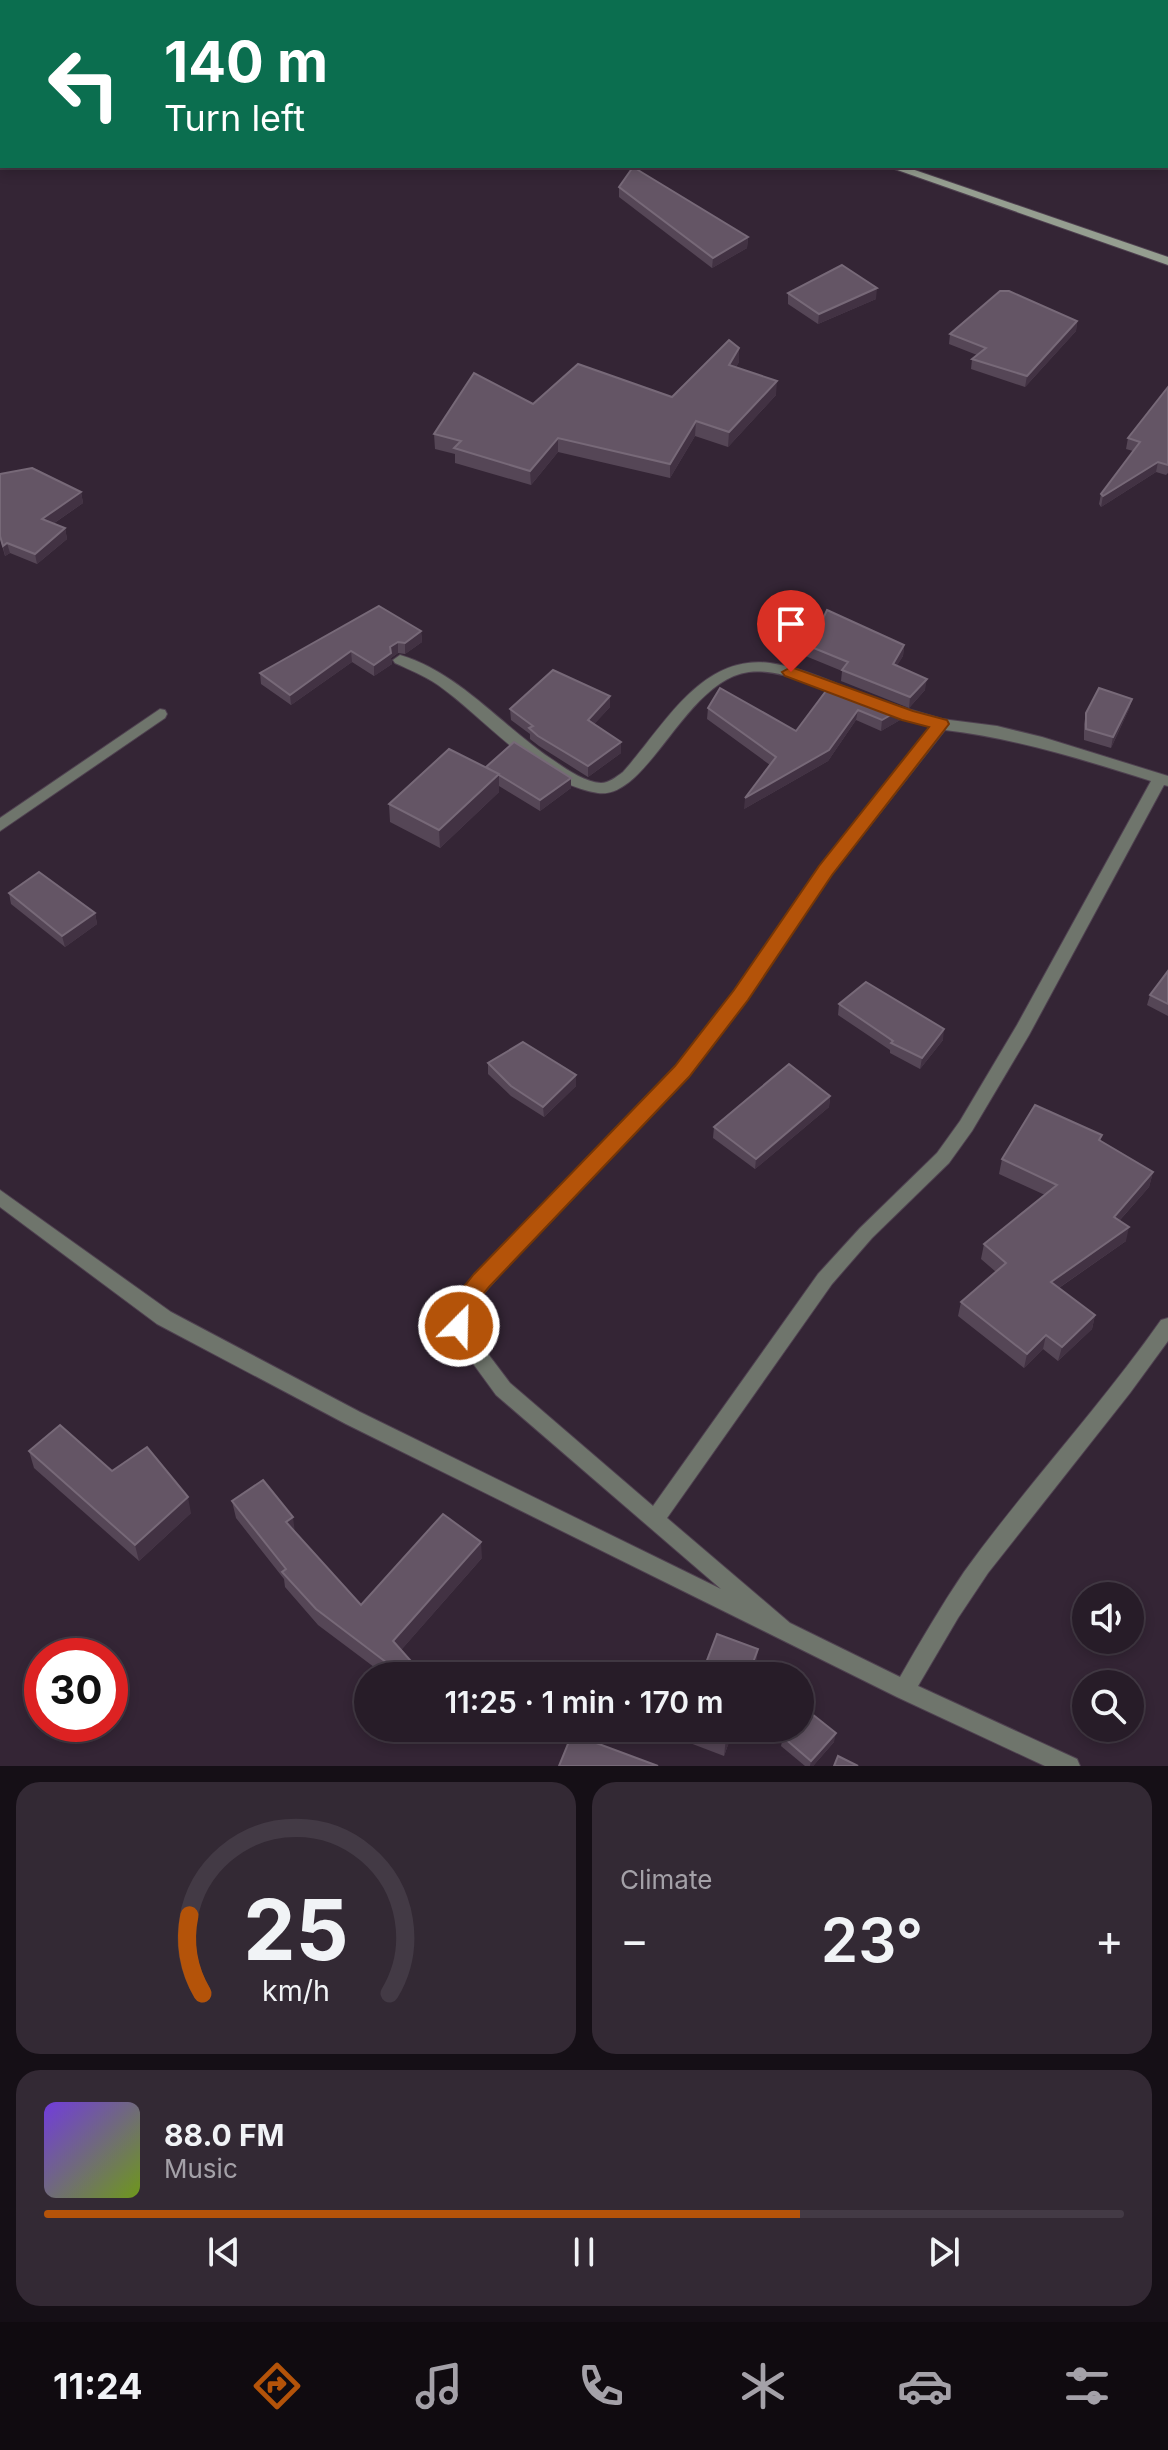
<!DOCTYPE html>
<html lang="en">
<head>
<meta charset="utf-8">
<style>
  :root { --surface:#271c28; --page:#332934; --text:#f1f3f6; --muted:#a4a1a8; --line:#433a45; --accent:#b45309 }
  body { margin:0; font-family:Inter,sans-serif; background:var(--page); color:var(--text); height:100vh; display:flex; flex-direction:column; font-size:30px; white-space:nowrap }
  * { box-sizing:border-box; margin:0 }
  p { font-size:26px; color:var(--muted) }
  .icon { flex:none; width:44px; height:44px; fill:none; stroke:currentColor; stroke-width:2; stroke-linecap:round; stroke-linejoin:round }
  .map { position:relative; height:1766px; overflow:hidden }
  .sheet { display:flex; flex-direction:column; gap:16px; padding:16px; background:#150f16; flex:1 }
  .sheet>* { flex:none }
  .guide { position:absolute; left:0px; top:0px; width:1168px; height:168px; box-shadow:0 4px 12px #0003,0 0 0 2px var(--line); background:#0b6e4f; color:#fff; overflow:hidden }
  .fabs { position:absolute; left:1072px; top:1582px; display:grid; gap:16px }
  .fabs a { display:grid; place-items:center; width:72px; height:72px; border-radius:50%; background:var(--surface); box-shadow:0 4px 12px #0003,0 0 0 2px var(--line); font-size:40px }
  .speed { position:absolute; left:24px; top:1638px; display:flex; gap:16px; font-size:40px; font-weight:700; text-align:center }
  .speed>* { display:grid; place-content:center; width:104px; height:104px; border-radius:50%; background:var(--surface); box-shadow:0 4px 12px #0003,0 0 0 2px var(--line); line-height:1 }
  .speed .limit { border:12px solid #d22; background:#fff; color:#111 }
  .pin { position:absolute; display:grid; place-items:center; width:68px; height:68px; color:#fff; margin:-82px -34px; border-radius:50% 50% 50% 0; rotate:-45deg; box-shadow:0 0 8px #0007 }
  .pin .icon { rotate:45deg }
  .me { position:absolute; width:88px; margin:-44px; rotate:23deg; stroke-linejoin:round; filter:drop-shadow(0 0 6px #0008) }
  .turn { display:flex; align-items:center; gap:28px; height:168px; padding:0 32px; font-size:36px }
  .turn .icon { width:104px; height:104px; stroke-width:2.5 }
  .turn b { display:block; font-size:56px; line-height:68px }
  .big { font-size:60px; font-weight:600; line-height:1.1 }
  .sheet .widget { flex:1; display:flex; flex-direction:column; justify-content:center; gap:12px; min-width:0; padding:0 28px; border-radius:24px; background:var(--page) }
  .sheet .dial { align-items:center; gap:0 }
  .dial svg { height:208px; overflow:visible; fill:none; stroke:var(--line); stroke-width:7; stroke-linecap:round; text-anchor:middle }
  .dial text { fill:var(--text); stroke:none }
  .song { display:flex; align-items:center; gap:24px }
  .cover { width:96px; height:96px; border-radius:12px; background:linear-gradient(135deg,hsl(260 70% 55%),hsl(80 70% 35%)) }
  .played { height:8px; border-radius:4px; background:linear-gradient(90deg,var(--accent) 70%,var(--line) 70%) }
  .keys { display:flex; justify-content:space-around; direction:ltr }
  .heat { display:flex; justify-content:space-between; align-items:center; font-size:44px; direction:ltr }
  .sheet .tiles { flex:1; display:grid; gap:16px; grid-template-columns:1fr 1fr }
  .widget:last-child { grid-column:span 2 }
  .trip { position:absolute; left:354px; top:1662px; width:460px; height:80px; border-radius:40px; background:var(--surface); box-shadow:0 4px 12px #0003,0 0 0 2px var(--line); font-weight:600; line-height:80px; text-align:center }
  .tabs { display:flex; height:128px; justify-content:space-around; align-items:center; background:#100b10; color:var(--muted) }
  .tabs .icon { width:56px; height:56px }
  .tabs .selected { color:var(--accent) }
  .tabs b { font-size:36px; color:var(--text) }
  .map>svg:first-child { display:block }
  .lines { fill:none; stroke-linecap:round; stroke-linejoin:round }
  .street-casing { stroke:#4f4150; stroke-width:2 }
  .secondary-casing { stroke:#4f4150; stroke-width:2 }
  .street { fill:#6f756c; fill-rule:evenodd }
  .secondary { fill:#959e90; fill-rule:evenodd }
  .wall { fill:#554656 }
  .shaded-wall { fill:#423243 }
  .building { fill:#645565; stroke:#776978; stroke-width:2 }
  .route { fill:#b45309; stroke:#753606; stroke-width:2 }
</style>
</head>
<body>
<div class="map">
<svg width="1168" height="1766" viewBox="0 0 1168 1766">
  <rect width="100%" height="100%" fill="#342535"/>
  <g class="lines">
    <g class="street-casing">
      <g id="street">
        <path d="M400 655C461 673 504 729 556 762 569 771 585 782 601 783 609 783 616 777 623 772 663 728 700 654 770 663 799 667 827 680 853 690L855 693 848 698C816 689 783 668 749 672 685 680 648 800 598 793 538 784 486 719 438 685 425 676 410 670 395 663L393 660Z"/>
        <path d="M881 701 942 719 997 726 1042 737 1168 776V786L1164 785 1029 1035 972 1131 949 1163 872 1238 832 1284 667 1518 790 1623 900 1677C920 1642 941 1606 964 1572 1026 1486 1100 1407 1161 1320L1168 1318V1341L1130 1393 988 1573 958 1618 918 1686 1077 1759 1080 1766H1045L897 1697 346 1424 157 1324 0 1207V1190L171 1312 360 1412 721 1589 496 1395 461 1347 454 1331 451 1308 534 1213 676 1067 735 991 820 866 931 726 876 710 874 706ZM945 730C1018 739 1081 759 1151 781L1017 1025 960 1121 937 1153 860 1228 818 1274 653 1506 510 1383 476 1338 469 1310 546 1223 688 1077 747 999 832 874Z"/>
        <path d="M160 709 165 710 167 714 165 718 0 831V818Z"/>
      </g>
    </g>
    <g class="secondary-casing">
      <g id="secondary">
        <path d="M203 0H219L220 2H204Z"/>
        <path d="M886 166H903L1168 257V265Z"/>
      </g>
    </g>
    <use href="#street" class="street"/>
    <use href="#secondary" class="secondary"/>
  </g>
  <g class="wall">
    <path d="M1168 87V123L1166 122V88Z"/>
    <path d="M619 187 748 237 747 248 712 268 619 197Z"/>
    <path d="M788 293 876 299 818 324 788 304Z"/>
    <path d="M1077 321 1076 331 1025 387 971 369 972 359 977 355 949 344 950 334Z"/>
    <path d="M739 348V362L736 367 776 395 728 447 695 436 670 478 558 452 531 485 455 463V454L435 449 434 434 533 404 672 397Z"/>
    <path d="M1168 387V473L1166 475 1156 472 1101 507 1099 504 1101 494 1133 451 1126 449 1128 438Z"/>
    <path d="M81 492 83 503 53 524 65 528 67 539 37 564 10 553 5 556 0 538Z"/>
    <path d="M421 631 422 642 405 654 398 653 391 658 392 664 374 676 352 662 291 705 261 684 260 673Z"/>
    <path d="M804 644 904 645 903 656 897 665 925 690 909 708 841 681 842 671 803 655Z"/>
    <path d="M832 683 901 709 900 720 881 731 856 720 828 761 744 809 770 765 707 719 708 708 796 731Z"/>
    <path d="M1132 699 1129 709 1111 748 1084 740V724L1086 713Z"/>
    <path d="M610 707 594 724 621 753 588 777 539 746 530 739V734L511 720 510 709Z"/>
    <path d="M486 768 571 788 540 811 499 786V792L440 848 390 822 389 804Z"/>
    <path d="M9 893 95 913 97 924 65 947 11 904Z"/>
    <path d="M1168 971V1016L1147 1005 1150 995Z"/>
    <path d="M839 1004 943 1040 920 1069 890 1053V1050L838 1015Z"/>
    <path d="M488 1063 576 1075V1086L544 1117 511 1096 488 1074Z"/>
    <path d="M830 1096 829 1107 755 1169 713 1138 714 1127Z"/>
    <path d="M1102 1135 1100 1141 1153 1172 1149 1187 1120 1220 1126 1241 1059 1288 1095 1315 1092 1329 1058 1361 1043 1349 1024 1368 958 1316 961 1302 996 1272 981 1259 984 1244 1045 1195 999 1174 1002 1159Z"/>
    <path d="M29 1451 112 1471 191 1513 139 1561 34 1468Z"/>
    <path d="M232 1501 295 1532 361 1605 482 1558 401 1650 410 1660 412 1676H386L318 1625 285 1587 284 1579 236 1518Z"/>
    <path d="M683 1728H734L724 1756 682 1740Z"/>
    <path d="M783 1737 834 1742 813 1766H805L781 1746Z"/>
  </g>
  <g class="shaded-wall">
    <path d="M748 237 747 248 712 268 713 258Z"/>
    <path d="M877 288 876 299 818 324 819 314Z"/>
    <path d="M1077 321 1076 331 1025 387 1027 376Z"/>
    <path d="M739 348V362L729 379V365Z"/>
    <path d="M777 381 776 395 728 447 729 432Z"/>
    <path d="M696 421 695 436 670 478V464Z"/>
    <path d="M558 438V452L531 485 530 471Z"/>
    <path d="M1158 462 1156 472 1101 507 1103 496Z"/>
    <path d="M81 492 83 503 44 530 42 519Z"/>
    <path d="M65 528 67 539 37 564 35 554Z"/>
    <path d="M7 543 10 553 5 556 3 546Z"/>
    <path d="M421 631 422 642 405 654V643Z"/>
    <path d="M398 642V653L391 658 392 664 374 676V665L390 647Z"/>
    <path d="M904 645 903 656 892 674 893 664Z"/>
    <path d="M351 651 352 662 291 705 290 695Z"/>
    <path d="M927 679 925 690 909 708 910 697Z"/>
    <path d="M610 696V707L588 731V720Z"/>
    <path d="M1132 699 1129 709 1111 748 1113 737Z"/>
    <path d="M901 709 900 720 881 731 882 720Z"/>
    <path d="M858 710 856 720 828 761 744 809 745 798Z"/>
    <path d="M621 742V753L588 777V766Z"/>
    <path d="M499 774V792L440 848 439 830Z"/>
    <path d="M571 778V788L540 811V800Z"/>
    <path d="M95 913 97 924 65 947 62 936Z"/>
    <path d="M944 1029 943 1040 920 1069 922 1058Z"/>
    <path d="M576 1075V1086L544 1117 543 1107Z"/>
    <path d="M830 1096 829 1107 755 1169 756 1159Z"/>
    <path d="M1153 1172 1149 1187 1110 1231 1114 1217Z"/>
    <path d="M1129 1227 1126 1241 1047 1296 1051 1282Z"/>
    <path d="M1095 1315 1092 1329 1058 1361 1062 1347Z"/>
    <path d="M1046 1335 1043 1349 1024 1368 1027 1354Z"/>
    <path d="M188 1497 191 1513 139 1561 135 1545Z"/>
    <path d="M293 1517 295 1533 286 1522Z"/>
    <path d="M481 1542 482 1558 395 1657 393 1641Z"/>
    <path d="M758 1649 756 1667 753 1676H748Z"/>
    <path d="M410 1660 412 1676H400L399 1672Z"/>
    <path d="M730 1728H734L724 1756 726 1738Z"/>
    <path d="M836 1733 834 1742 813 1766H810L811 1761Z"/>
  </g>
  <g class="building">
    <path d="M1168 87V112L1166 111V88Z"/>
    <path d="M633 167 748 237 713 258 619 187Z"/>
    <path d="M842 265 877 288 819 314 788 293Z"/>
    <path d="M1000 291H1009L1077 321 1027 376 972 359 986 348 950 334Z"/>
    <path d="M729 340 739 348 729 365 777 381 729 432 696 421 670 464 558 438 530 471 454 448 461 441 434 434 474 373 533 404 578 364 672 397Z"/>
    <path d="M1168 387V465L1158 462 1103 496 1101 494 1140 442 1128 438Z"/>
    <path d="M32 468 81 492 42 519 65 528 35 554 7 543 3 546 0 536V474Z"/>
    <path d="M379 606 421 631 405 643 398 642 390 647 391 653 374 665 351 651 290 695 260 673Z"/>
    <path d="M827 610 904 645 893 664 927 679 910 697 842 670 848 662 804 644 819 627Z"/>
    <path d="M553 670 610 696 588 720 621 742 588 766 538 736 529 728 533 726 510 709Z"/>
    <path d="M832 683 901 709 882 720 858 710 829 750 745 798 776 757 708 708 720 688 796 731Z"/>
    <path d="M1099 688 1132 699 1113 737 1086 729V713Z"/>
    <path d="M514 742 571 778 540 800 486 767Z"/>
    <path d="M449 749 499 774 439 830 389 804Z"/>
    <path d="M39 872 95 913 62 936 9 893Z"/>
    <path d="M1168 971V1004L1150 995Z"/>
    <path d="M866 982 944 1029 922 1058 891 1043 893 1041 839 1004Z"/>
    <path d="M523 1042 576 1075 543 1107 511 1086 488 1063Z"/>
    <path d="M789 1064 830 1096 756 1159 714 1127Z"/>
    <path d="M1035 1105 1102 1135 1099 1140 1153 1172 1114 1217 1129 1227 1051 1282 1095 1315 1062 1347 1046 1335 1027 1354 961 1302 1006 1263 984 1244 1057 1185 1002 1159Z"/>
    <path d="M60 1425 112 1471 147 1447 188 1497 135 1545 29 1451Z"/>
    <path d="M263 1480 293 1517 286 1522 361 1605 443 1514 481 1542 393 1641 410 1660 399 1672 316 1609 282 1572 286 1569 232 1501Z"/>
    <path d="M717 1634 758 1649 748 1676H701Z"/>
    <path d="M807 1710 836 1733 811 1761 783 1737 791 1728H800V1718Z"/>
    <path d="M699 1728H730L726 1738Z"/>
    <path d="M572 1734 658 1766H559Z"/>
    <path d="M838 1756 858 1766H834Z"/>
  </g>
  <path class="route" d="M791 667 913 711 947 720 949 724 832 875 748 1000 689 1077 489 1287 470 1311 467 1332 459 1335 451 1332C440 1309 461 1291 474 1274L675 1066 734 990 819 866 929 727 902 720 785 676 782 672Z"/>
</svg>
<div class="fabs">
<a><svg class="icon" aria-label="sound" viewBox="0 0 24 24"><path d="M4 9h4l5-4v14l-5-4H4zM17 9q2 3 0 6"/></svg></a>
<a><svg class="icon" aria-label="search" viewBox="0 0 24 24"><circle cx="10" cy="10" r="6"/><path d="M15 15l6 6"/></svg></a>
</div>
<div class="speed"><div class="limit">30</div></div>
<div class="pin" style="left:791px;top:672px;background:#d93025"><svg class="icon" aria-label="arrive" viewBox="0 0 24 24"><path d="M6 21V4h12l-3 4 3 4H6"/></svg></div>
<svg class="me" style="left:459px;top:1326px" viewBox="-20 -20 40 40"><circle r="17" fill="#b45309" stroke="#fff" stroke-width="3"/><path d="M0-11L8 9 0 5-8 9z" fill="#fff"/></svg>
<div class="trip">11:25 · 1 min · 170 m</div>
<div class="guide">
<div class="turn"><svg class="icon" aria-label="left" viewBox="0 0 24 24"><path d="M17 20v-9H6M10 6l-5 5 5 5"/></svg><div><b>140 m</b>Turn left</div></div>
</div>
</div>
<section class="sheet">
<div class="tiles">
<div class="widget dial"><svg viewBox="0 0 100 80">
<path d="M14 69A42 42 0 1 1 86 69"/>
<path d="M14 69A42 42 0 0 1 9 39" stroke="#b45309"/>
<text x="50" y="56" font-size="32" font-weight="700">25</text>
<text x="50" y="72" font-size="11">km/h</text>
</svg></div>
<div class="widget"><p>Climate</p>
<div class="heat"><a>−</a><b class="big">23°</b><a>+</a></div>
</div>
<div class="widget">
<div class="song"><i class="cover"></i><div><b>88.0 FM</b><p>Music</p></div></div>
<div class="played"></div>
<div class="keys"><svg class="icon" aria-label="previous" viewBox="0 0 24 24"><path d="M18 5L8 12l10 7zM5 5v14"/></svg><svg class="icon" aria-label="pause" viewBox="0 0 24 24"><path d="M8 5v14M16 5v14"/></svg><svg class="icon" aria-label="next" viewBox="0 0 24 24"><path d="M6 5l10 7-10 7zM19 5v14"/></svg></div>
</div>
</div>
</section>
<nav class="tabs">
<b>11:24</b>
<svg class="icon selected" aria-label="directions" viewBox="0 0 24 24"><path d="M12 3l9 9-9 9-9-9zM9 14v-3h6M13 9l2 2-2 2"/></svg>
<svg class="icon" aria-label="music" viewBox="0 0 24 24"><path d="M9 18V5l10-2v13"/><circle cx="6" cy="18" r="3"/><circle cx="16" cy="16" r="3"/></svg>
<svg class="icon" aria-label="phone" viewBox="0 0 24 24"><path d="M5 4h4l2 5-3 2q2 4 5 5l2-3 5 2v4C11 20 4 13 5 4z"/></svg>
<svg class="icon" aria-label="climate" viewBox="0 0 24 24"><path d="M12 3v18M4 7l16 10M4 17L20 7"/></svg>
<svg class="icon" aria-label="car" viewBox="0 0 24 24"><path d="M5 17H2v-5l4-1 3-4h7l3 4 3 1v5h-3M9 17h6M6 11h13"/><circle cx="7" cy="17" r="2"/><circle cx="17" cy="17" r="2"/></svg>
<svg class="icon" aria-label="filters" viewBox="0 0 24 24"><path d="M4 7h16M4 17h16"/><circle cx="9" cy="7" r="2"/><circle cx="15" cy="17" r="2"/></svg>
</nav>
</body>
</html>
